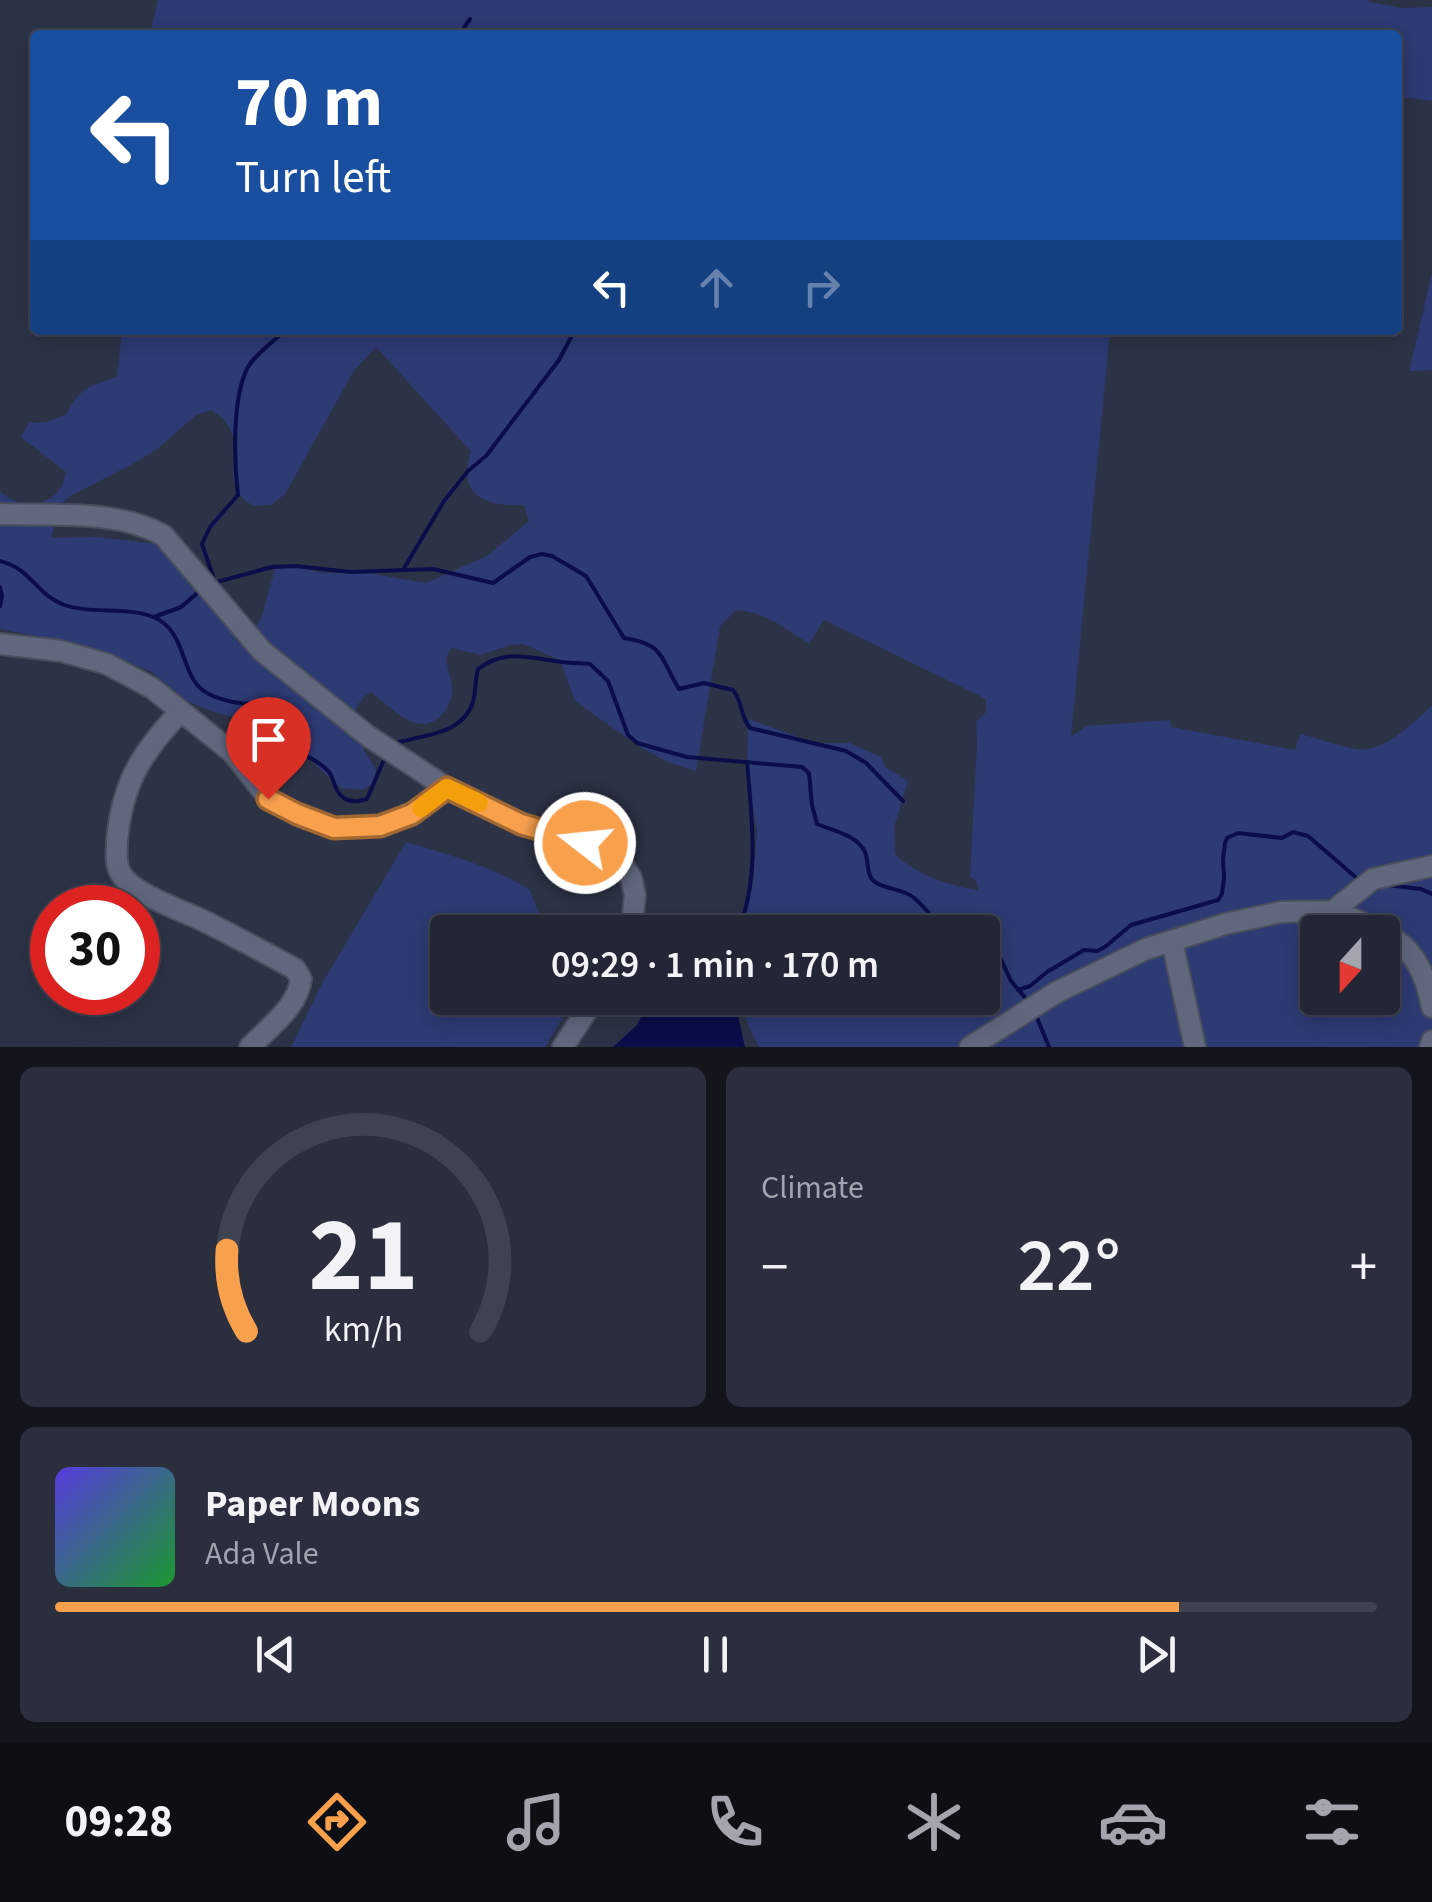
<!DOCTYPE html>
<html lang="en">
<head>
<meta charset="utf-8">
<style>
  :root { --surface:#222635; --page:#2a2e3d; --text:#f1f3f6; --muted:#a2a5ad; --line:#3f4350; --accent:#f9a04d }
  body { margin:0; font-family:"Source Sans 3",sans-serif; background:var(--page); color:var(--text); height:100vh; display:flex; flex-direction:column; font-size:38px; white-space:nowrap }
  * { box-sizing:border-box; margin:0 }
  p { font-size:32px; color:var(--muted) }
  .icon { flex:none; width:55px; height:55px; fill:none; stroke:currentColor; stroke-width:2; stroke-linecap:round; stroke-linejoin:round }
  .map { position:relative; height:1047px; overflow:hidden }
  .panel { display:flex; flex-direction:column; gap:20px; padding:20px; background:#13151d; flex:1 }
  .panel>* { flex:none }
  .guide { position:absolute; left:30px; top:30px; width:1372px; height:305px; border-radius:10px; box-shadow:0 5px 25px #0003,0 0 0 2px var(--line); background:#1a4fa0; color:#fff; overflow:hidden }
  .needle { width:65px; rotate:201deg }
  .fabs { position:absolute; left:1300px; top:915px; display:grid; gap:20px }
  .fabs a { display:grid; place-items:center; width:100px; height:100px; border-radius:10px; background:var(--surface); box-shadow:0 5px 25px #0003,0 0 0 2px var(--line); font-size:50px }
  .speed { position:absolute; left:30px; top:885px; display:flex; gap:20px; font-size:50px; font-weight:700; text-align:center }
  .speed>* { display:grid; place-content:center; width:130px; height:130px; border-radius:50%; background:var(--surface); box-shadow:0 5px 25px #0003,0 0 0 2px var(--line); line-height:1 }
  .speed .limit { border:15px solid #d22; background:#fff; color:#111 }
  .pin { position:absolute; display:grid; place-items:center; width:85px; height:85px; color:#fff; margin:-102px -42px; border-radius:50% 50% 50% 0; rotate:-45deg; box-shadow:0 0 10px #0007 }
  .pin .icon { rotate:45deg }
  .me { position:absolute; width:110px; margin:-55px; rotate:286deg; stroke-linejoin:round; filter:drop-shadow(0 0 8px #0008) }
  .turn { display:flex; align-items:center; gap:35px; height:210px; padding:0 40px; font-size:45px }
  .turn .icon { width:130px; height:130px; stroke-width:2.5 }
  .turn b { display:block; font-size:70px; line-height:85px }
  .lanes { display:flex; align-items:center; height:95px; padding:0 40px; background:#0003; justify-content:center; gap:50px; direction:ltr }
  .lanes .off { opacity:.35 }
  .big { font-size:75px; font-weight:600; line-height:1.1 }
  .panel .tile { flex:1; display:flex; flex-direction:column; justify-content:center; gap:15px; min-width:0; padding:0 35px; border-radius:15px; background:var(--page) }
  .panel .dial { align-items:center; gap:0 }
  .dial svg { height:260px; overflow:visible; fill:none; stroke:var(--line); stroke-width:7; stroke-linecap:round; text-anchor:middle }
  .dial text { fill:var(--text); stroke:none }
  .song { display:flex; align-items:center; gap:30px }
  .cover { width:120px; height:120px; border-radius:15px; background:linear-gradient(135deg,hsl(250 70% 55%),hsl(130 70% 35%)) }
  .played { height:10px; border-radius:5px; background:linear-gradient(90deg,var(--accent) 85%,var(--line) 85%) }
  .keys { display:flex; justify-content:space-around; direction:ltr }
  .heat { display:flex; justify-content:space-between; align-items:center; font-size:55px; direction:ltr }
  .panel .tiles { flex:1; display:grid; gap:20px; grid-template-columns:1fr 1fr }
  .tile:last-child { grid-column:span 2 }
  .trip { position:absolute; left:430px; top:915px; width:570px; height:100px; border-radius:10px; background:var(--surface); box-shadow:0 5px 25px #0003,0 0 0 2px var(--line); font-weight:600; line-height:100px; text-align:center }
  .tab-bar { display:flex; height:160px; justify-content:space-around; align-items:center; background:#0e0f15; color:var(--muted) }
  .tab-bar .icon { width:70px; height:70px }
  .tab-bar .current { color:var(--accent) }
  .tab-bar b { font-size:45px; color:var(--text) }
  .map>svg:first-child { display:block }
  .green { fill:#2d3a74; fill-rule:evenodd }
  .water { fill:#0a0d49 }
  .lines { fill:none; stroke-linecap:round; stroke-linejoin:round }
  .stream { stroke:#0a0d49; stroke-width:4 }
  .minor-casing { stroke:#4a4f5e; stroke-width:24 }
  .minor { stroke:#61687e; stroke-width:20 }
  .route-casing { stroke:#a26832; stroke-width:25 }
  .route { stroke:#f9a04d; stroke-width:18 }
  .slow { stroke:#f59e0b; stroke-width:18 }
</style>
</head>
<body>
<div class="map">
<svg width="1432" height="1047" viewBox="0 0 1432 1047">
  <rect width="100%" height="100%" fill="#2d3347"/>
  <g class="green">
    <path d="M158 0H1368L1369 2 1402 8 1432 7V101L1398 96V35H150Z"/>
    <path d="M1432 274V370L1409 371Z"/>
    <path d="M122 330H1110L1071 737 1086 726 1170 720 1171 727 1295 750 1300 734C1318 738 1337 746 1356 749 1384 754 1412 723 1432 706V1047H759L749 1027 740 998H982V932H742L753 883 757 830 747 780 748 719 815 743H850L881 757 885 767 908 781 894 827 895 854C916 875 949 886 978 890L976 880 970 877 977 744 976 722 986 712V699L824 620 809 644C785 628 765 612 736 610L720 626 696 771 668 762 640 747 575 701 560 660 523 644 511 645 481 655 452 648 446 657C447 668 452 680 452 689 453 696 449 705 445 711 420 743 391 707 371 692 338 713 359 743 376 769L373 784 362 790 341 788 309 759 290 749 267 715 254 713 236 718 217 713 187 701 152 672 86 646 0 629V491C16 507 45 510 60 489 64 484 64 478 66 472L21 437 29 423 47 422 66 415C79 388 89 386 117 377ZM376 347 471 451C469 459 466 469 467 477 471 504 503 506 524 505L529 521 487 556 426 583 367 573H324L289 565 275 569 261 619 255 627 232 623 156 544 97 537 51 538 61 504 70 496 131 465 157 449 196 415 212 410C255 440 219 469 241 496 244 500 249 503 253 506L271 505 285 494 353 372ZM1318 932H1382V998H1318Z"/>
    <path d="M406 842C450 855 492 866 530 890L537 909 553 932H448V998H574L545 1047H291L323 982Z"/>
  </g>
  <path class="water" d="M651 998H734L745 1047H613L637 1025Z"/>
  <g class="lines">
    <g class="stream">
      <path d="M459 35 470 19"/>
      <path d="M659 35 660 31"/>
      <path d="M0 561C33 570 35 593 62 604 89 615 127 606 153 617 187 630 180 675 204 691 212 697 229 702 240 703 250 705 260 702 270 704 277 716 274 729 284 740 295 754 317 757 329 772 335 780 334 792 344 798 352 803 359 801 367 799L383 762"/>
      <path d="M403 570 444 501 468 471 486 456 559 360 575 330"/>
      <path d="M215 582 202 544 210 527 238 495C234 462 232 399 247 369 252 357 275 340 286 330"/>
      <path d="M213 583 272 567 296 566 350 572 433 569 493 583 530 557 542 554 552 556 586 576 624 638C665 644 660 658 679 689L704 683 733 690C742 700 740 716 750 728L846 751 866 763 903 801"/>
      <path d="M0 587 2 596 0 606"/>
      <path d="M154 617 181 607 201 590"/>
      <path d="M397 743C425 734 462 735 473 702 476 691 475 679 478 669 502 651 521 656 549 660 562 663 577 663 590 664L608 681 628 735 637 743 687 757 802 767 809 773 812 805 817 824C834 831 857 835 865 852 869 862 866 876 875 882 885 889 902 889 913 897 930 910 933 926 955 932"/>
      <path d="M1388 885 1421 889 1432 894"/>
      <path d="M738 932C760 876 752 821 747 762"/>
      <path d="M982 945 997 951 1011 981 1028 1001"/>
      <path d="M1018 990 1030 986 1047 972 1084 950 1097 951 1105 947 1131 925 1218 900 1222 894 1224 878 1223 859 1225 843 1227 838 1238 833 1282 838 1293 832 1308 836 1359 880"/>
      <path d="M1035 1013 1049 1047"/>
    </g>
    <g class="minor-casing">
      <g id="minor">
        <path d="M0 514C53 516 115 509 163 535L262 651 368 736 447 788 521 824 607 849 619 860 631 877 635 895 633 916 626 932"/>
        <path d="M0 644 61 651 107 664 152 688 233 753 269 799 297 814 334 828 381 826 412 814 447 788"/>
        <path d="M180 712C141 753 122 784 117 841 117 851 115 863 120 872 130 894 184 911 206 922 236 937 266 953 295 969L301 979C298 1007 269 1027 250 1047"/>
        <path d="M1333 911C1391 934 1419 941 1432 1007"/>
        <path d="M1172 941 1195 1047"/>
        <path d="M563 1047 595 998"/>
        <path d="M970 1047 1057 992 1146 949 1225 924 1281 912 1333 911 1373 879 1432 866"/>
        <path d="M1430 1047 1432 1041"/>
      </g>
    </g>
    <use href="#minor" class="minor"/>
  </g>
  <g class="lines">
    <g class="route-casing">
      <path id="route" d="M268 799 297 814 334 828 380 826 412 814 447 788 521 824 585 843"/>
    </g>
    <use href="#route" class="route"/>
    <path class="slow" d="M421 808 447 788 479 803"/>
  </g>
</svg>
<div class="fabs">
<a><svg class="needle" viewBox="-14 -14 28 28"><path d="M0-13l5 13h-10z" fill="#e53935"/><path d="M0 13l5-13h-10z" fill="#a2a5ad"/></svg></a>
</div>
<div class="speed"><div class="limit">30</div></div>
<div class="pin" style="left:268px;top:799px;background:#d93025"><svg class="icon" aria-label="arrive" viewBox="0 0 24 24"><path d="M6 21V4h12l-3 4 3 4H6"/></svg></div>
<svg class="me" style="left:585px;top:843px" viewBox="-20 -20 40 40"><circle r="17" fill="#f9a04d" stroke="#fff" stroke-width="3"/><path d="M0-11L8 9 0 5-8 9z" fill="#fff"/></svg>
<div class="trip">09:29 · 1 min · 170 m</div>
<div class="guide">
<div class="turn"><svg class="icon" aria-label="left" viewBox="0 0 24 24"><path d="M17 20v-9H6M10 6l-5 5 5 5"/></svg><div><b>70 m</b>Turn left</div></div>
<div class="lanes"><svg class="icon" aria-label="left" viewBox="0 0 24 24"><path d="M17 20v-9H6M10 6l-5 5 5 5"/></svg><svg class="icon off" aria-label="ahead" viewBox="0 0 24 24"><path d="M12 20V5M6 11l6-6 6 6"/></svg><svg class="icon off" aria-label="right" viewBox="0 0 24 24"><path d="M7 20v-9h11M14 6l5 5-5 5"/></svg></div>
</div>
</div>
<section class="panel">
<div class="tiles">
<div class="tile dial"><svg viewBox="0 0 100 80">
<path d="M14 69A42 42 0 1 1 86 69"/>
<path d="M14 69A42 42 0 0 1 8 44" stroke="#f9a04d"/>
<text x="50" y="56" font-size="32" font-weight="700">21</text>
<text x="50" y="72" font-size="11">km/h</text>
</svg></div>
<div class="tile"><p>Climate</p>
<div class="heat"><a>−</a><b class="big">22°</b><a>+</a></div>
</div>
<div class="tile">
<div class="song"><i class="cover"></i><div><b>Paper Moons</b><p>Ada Vale</p></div></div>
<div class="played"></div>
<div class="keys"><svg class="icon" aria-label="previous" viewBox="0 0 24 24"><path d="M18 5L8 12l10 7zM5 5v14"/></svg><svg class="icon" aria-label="pause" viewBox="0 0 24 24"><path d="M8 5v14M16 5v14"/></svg><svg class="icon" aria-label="next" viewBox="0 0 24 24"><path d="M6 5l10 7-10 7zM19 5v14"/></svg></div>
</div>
</div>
</section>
<nav class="tab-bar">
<b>09:28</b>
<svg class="icon current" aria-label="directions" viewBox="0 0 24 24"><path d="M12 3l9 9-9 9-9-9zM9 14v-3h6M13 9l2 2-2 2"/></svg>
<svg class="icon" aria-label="music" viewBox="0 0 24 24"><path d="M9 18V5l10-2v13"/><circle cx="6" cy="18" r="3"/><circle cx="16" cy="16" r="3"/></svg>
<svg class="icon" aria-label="phone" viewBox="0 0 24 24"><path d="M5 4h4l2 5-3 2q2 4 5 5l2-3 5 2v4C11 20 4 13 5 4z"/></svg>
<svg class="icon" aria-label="climate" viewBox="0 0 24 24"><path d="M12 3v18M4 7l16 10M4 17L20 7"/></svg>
<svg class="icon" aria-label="car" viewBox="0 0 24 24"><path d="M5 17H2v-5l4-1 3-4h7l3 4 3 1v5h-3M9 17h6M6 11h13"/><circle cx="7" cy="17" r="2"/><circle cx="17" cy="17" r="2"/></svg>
<svg class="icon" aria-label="filters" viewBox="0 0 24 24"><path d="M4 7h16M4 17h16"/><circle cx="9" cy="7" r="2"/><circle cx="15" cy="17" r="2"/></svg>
</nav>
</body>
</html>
